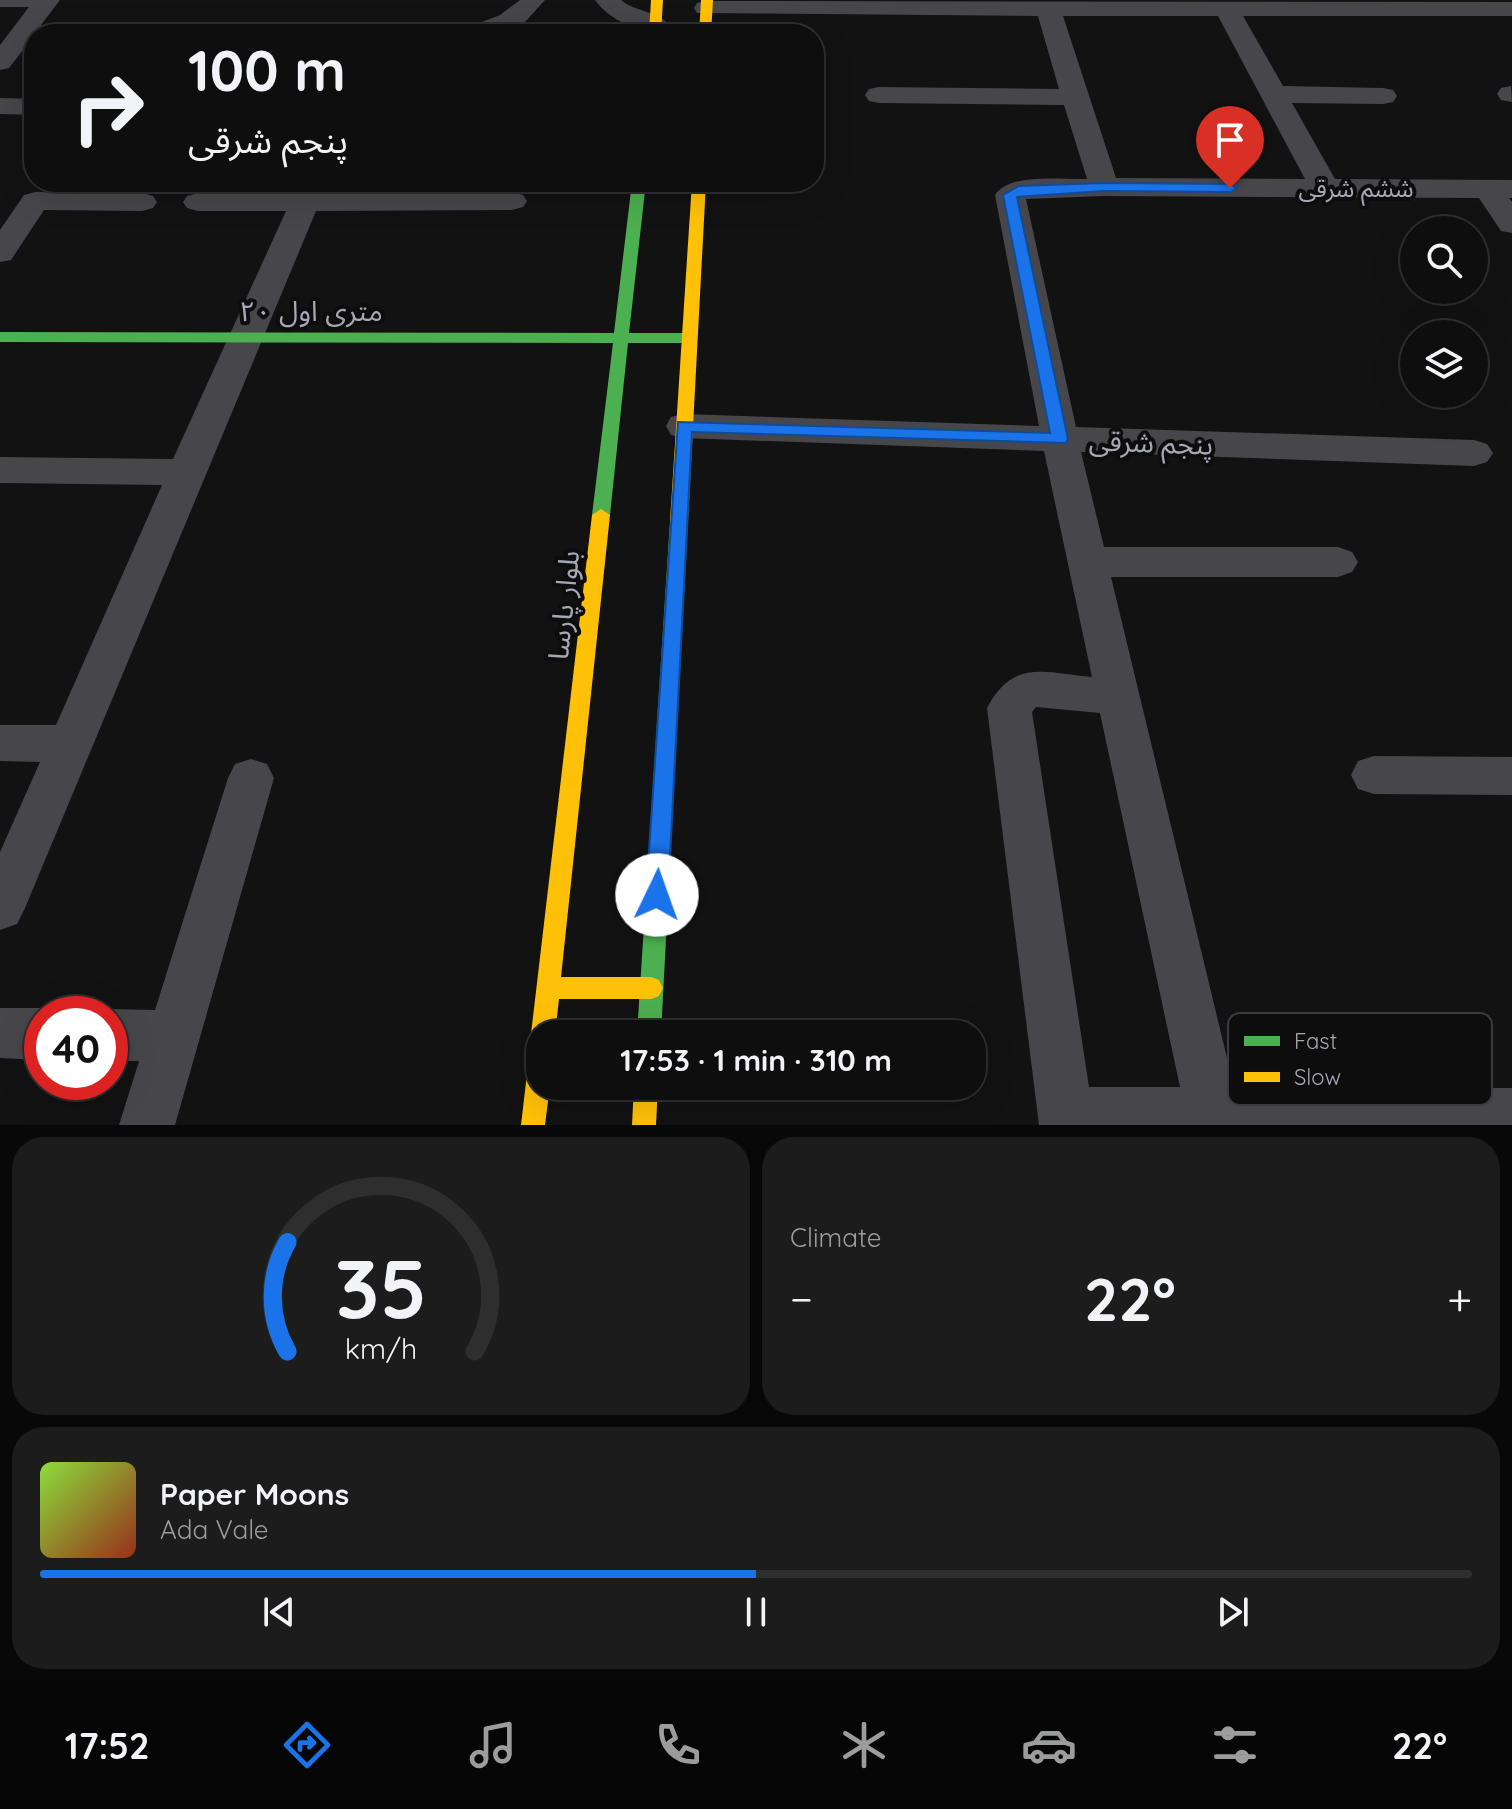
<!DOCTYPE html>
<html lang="en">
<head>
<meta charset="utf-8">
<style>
  :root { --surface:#0e0e0e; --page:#1c1c1c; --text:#f1f3f6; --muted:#9b9c9e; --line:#2e2e2e; --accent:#1a73e8 }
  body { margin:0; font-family:Quicksand,"Noto Sans Arabic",sans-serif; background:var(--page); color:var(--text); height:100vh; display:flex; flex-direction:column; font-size:30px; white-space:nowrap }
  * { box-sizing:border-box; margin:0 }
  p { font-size:26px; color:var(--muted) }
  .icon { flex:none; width:44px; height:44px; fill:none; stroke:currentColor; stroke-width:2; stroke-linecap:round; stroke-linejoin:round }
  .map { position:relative; height:1125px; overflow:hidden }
  .panel { display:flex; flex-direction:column; gap:12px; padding:12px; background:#080808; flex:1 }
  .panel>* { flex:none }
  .top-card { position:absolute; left:24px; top:24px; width:800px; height:168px; border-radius:32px; box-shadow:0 8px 32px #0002,0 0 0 2px var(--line); background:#0e0e0e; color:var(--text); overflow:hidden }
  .controls { position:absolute; left:1400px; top:216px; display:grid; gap:16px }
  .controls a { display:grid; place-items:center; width:88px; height:88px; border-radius:50%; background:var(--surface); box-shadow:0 8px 32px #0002,0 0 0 2px var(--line); font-size:40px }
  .speed { position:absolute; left:24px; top:996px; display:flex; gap:16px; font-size:40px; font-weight:700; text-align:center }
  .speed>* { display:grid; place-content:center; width:104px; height:104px; border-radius:50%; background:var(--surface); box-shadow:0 8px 32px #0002,0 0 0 2px var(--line); line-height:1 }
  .speed .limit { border:12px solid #d22; background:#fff; color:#111 }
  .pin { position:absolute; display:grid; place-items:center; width:68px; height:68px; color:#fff; margin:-82px -34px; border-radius:50% 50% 50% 0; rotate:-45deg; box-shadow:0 0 8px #0007 }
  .pin .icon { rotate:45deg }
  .me { position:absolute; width:88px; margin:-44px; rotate:3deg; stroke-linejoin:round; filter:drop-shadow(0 0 6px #0008) }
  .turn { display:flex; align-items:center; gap:28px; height:168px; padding:0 32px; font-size:36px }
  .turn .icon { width:104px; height:104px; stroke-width:2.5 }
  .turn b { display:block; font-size:56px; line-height:68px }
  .big { font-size:60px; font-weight:700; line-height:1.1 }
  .panel .widget { flex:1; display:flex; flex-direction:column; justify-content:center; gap:12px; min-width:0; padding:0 28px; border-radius:32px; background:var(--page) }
  .panel .dial { align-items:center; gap:0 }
  .dial svg { height:208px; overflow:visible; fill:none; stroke:var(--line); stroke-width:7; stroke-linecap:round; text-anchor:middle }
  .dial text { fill:var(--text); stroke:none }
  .song { display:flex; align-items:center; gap:24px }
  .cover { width:96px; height:96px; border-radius:12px; background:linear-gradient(135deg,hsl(90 70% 55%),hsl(10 70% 35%)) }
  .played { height:8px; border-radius:4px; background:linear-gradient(90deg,var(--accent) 50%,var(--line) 50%) }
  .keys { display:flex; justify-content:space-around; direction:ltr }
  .heat { display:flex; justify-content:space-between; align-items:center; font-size:44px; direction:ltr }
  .panel .tiles { flex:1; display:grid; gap:12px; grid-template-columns:1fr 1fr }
  .widget:last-child { grid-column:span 2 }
  .trip { position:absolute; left:526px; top:1020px; width:460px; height:80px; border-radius:32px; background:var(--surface); box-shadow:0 8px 32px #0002,0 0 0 2px var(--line); font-weight:700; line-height:80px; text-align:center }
  .tabs { display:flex; height:128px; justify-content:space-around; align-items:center; background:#060606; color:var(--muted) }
  .tabs .icon { width:56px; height:56px }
  .tabs .selected { color:var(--accent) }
  .tabs b { font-size:36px; color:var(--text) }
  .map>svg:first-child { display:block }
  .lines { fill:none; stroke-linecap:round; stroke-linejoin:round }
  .street { fill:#47474b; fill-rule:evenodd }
  .fast { fill:#4caf50; fill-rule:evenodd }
  .slow { fill:#ffc107; fill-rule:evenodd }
  .route { fill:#1a73e8; stroke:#114b97; stroke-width:2 }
  .labels { text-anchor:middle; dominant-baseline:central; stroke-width:8; stroke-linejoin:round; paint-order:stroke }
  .far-street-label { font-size:24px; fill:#a5a8b2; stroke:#0d0d0e }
  .street-label { font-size:28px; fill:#a5a8b2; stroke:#0d0d0e }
  .key { fill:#0d0d0e; stroke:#3b3c3f; stroke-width:2 }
  .key-label { font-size:22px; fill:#a5a8b2 }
</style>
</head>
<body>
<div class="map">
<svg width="1512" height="1125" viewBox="0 0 1512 1125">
  <rect width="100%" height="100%" fill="#121213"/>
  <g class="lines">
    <g class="street">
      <path d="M0 0H60L41 25 477 24 500 15 520 0H545L525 22 499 34H34V41H30L9 68 0 70V45L29 7H0Z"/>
      <path d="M595 0H621C635 12 659 11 669 25L665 30C642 36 608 19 595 0Z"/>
      <path d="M706 1 1512 2V16H1243L1283 86 1383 88 1393 90 1397 96 1393 102 1383 104 1292 103 1335 179 1512 180V198H1509L1512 202V233L1501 231 1479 198 1104 196 1026 199 1076 427 1474 440 1487 444 1493 453 1487 462 1474 466 1081 452 1104 547H1338L1352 552 1358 562 1352 572 1338 577H1111L1234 1087 1512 1088V1125H1039L987 708C1013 658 1045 673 1092 677L1044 451 684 438 671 435 666 426 671 417 684 414 1039 426 995 195C1011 172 1061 180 1087 179L1064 105 879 103 869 101 865 95 869 89 879 87 1059 89 1038 16 697 13 694 8 697 3ZM1063 16H1218L1305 179 1116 178ZM1036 707 1100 713 1180 1087H1089L1032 712Z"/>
      <path d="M1511 86 1512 102 1501 100 1497 94 1501 88Z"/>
      <path d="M0 98 34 99V115L0 114Z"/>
      <path d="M35 192 142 193 153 196 157 202 153 208 142 211 44 210 11 260 0 262V230L24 195Z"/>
      <path d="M512 192 523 195 527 201 523 207 512 210 316 211 25 908 17 924 0 930V852L40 762 0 761V725H56L162 485 0 483V457L173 459 286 211H198L187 208 183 202 187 196 198 193Z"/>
      <path d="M1374 756 1512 757V795L1374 794 1358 789 1351 775 1358 761Z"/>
      <path d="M251 759 267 764 274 778 175 1125H119L139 1061H110V1014H99L110 1009 155 1010 228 778 235 764Z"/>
      <path d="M0 1008H42L56 1014H42V1060L0 1058Z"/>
    </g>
    <g class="fast">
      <path d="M632 182H646L629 333H689L697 338 689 343H628L610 515 601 521 592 515 613 343 0 342V332L614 333Z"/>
      <path d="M679 515 688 521 661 1034H637L670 521Z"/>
    </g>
    <g class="slow">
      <path d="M651 0H663L661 34H649Z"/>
      <path d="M701 0H713L711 34H699Z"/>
      <path d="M692 182H706L688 521 679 527 670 521Z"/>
      <path d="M601 509 610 515 561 977H651L659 980 663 988 659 996 651 999H559L555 1034H540V1044L535 1042 531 1034 592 515Z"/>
      <path d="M540 1053V1086H550L545 1125H521L528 1065 531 1057Z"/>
      <path d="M634 1086H658L656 1125H632Z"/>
    </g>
  </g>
  <path class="route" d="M1104 183 1230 184 1237 188 1230 192 1104 191 1017 197 1068 439 1066 443 692 432 668 895 665 902 657 905 649 902 646 895 678 422 1050 433 1003 195 1019 186Z"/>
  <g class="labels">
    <g class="far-street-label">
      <text x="1356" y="188">ششم شرقی</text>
    </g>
    <g class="street-label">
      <text x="311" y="310">۲۰ متری اول</text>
      <text transform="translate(1151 442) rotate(2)">پنجم شرقی</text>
      <text transform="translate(563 605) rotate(-84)">بلوار پارسا</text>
    </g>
  </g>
  <rect x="1228" y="1013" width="264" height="92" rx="12" class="key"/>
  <rect x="1244" y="1036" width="36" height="10" fill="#4caf50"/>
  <rect x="1244" y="1072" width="36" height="10" fill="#ffc107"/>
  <g class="key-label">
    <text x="1294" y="1049">Fast</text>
    <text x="1294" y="1085">Slow</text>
  </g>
</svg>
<div class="controls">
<a><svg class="icon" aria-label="search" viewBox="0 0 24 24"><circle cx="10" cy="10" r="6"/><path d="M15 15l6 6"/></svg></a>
<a><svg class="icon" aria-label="layers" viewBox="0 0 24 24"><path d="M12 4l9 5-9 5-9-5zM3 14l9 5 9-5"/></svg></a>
</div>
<div class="speed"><div class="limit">40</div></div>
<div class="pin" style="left:1230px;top:188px;background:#d93025"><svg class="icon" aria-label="arrive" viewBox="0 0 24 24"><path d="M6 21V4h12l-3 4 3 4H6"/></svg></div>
<svg class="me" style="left:657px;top:895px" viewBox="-20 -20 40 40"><circle r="19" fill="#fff"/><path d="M0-13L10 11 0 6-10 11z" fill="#1a73e8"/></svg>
<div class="trip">17:53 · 1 min · 310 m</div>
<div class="top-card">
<div class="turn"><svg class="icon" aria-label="right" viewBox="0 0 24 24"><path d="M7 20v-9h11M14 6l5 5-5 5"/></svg><div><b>100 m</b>پنجم شرقی</div></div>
</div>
</div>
<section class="panel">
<div class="tiles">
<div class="widget dial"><svg viewBox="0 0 100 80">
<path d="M14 69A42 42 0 1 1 86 69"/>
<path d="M14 69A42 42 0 0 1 14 27" stroke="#1a73e8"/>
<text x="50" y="56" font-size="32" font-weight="700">35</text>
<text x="50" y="72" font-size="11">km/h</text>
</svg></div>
<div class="widget"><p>Climate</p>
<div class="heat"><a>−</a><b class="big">22°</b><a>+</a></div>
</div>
<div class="widget">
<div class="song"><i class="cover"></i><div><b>Paper Moons</b><p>Ada Vale</p></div></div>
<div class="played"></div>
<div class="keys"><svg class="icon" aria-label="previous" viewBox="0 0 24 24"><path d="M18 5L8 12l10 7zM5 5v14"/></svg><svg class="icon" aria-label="pause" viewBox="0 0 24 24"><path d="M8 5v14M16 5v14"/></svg><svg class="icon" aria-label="next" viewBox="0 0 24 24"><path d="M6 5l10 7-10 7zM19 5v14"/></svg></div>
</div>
</div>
</section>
<nav class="tabs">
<b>17:52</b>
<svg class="icon selected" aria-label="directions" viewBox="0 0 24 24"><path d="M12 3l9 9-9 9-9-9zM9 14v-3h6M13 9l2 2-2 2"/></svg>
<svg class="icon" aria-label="music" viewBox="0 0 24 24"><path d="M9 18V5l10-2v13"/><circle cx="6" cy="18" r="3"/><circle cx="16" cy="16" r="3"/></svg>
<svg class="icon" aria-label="phone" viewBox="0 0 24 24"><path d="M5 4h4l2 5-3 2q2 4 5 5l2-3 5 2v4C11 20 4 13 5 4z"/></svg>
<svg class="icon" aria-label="climate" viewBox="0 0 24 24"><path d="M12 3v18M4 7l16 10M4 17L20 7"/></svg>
<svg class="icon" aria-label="car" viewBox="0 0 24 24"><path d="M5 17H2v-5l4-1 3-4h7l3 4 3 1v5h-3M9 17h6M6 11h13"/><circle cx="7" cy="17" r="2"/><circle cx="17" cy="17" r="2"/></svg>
<svg class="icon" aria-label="filters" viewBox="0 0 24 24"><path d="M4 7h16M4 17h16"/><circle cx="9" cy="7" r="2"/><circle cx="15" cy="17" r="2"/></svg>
<b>22°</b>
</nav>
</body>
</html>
